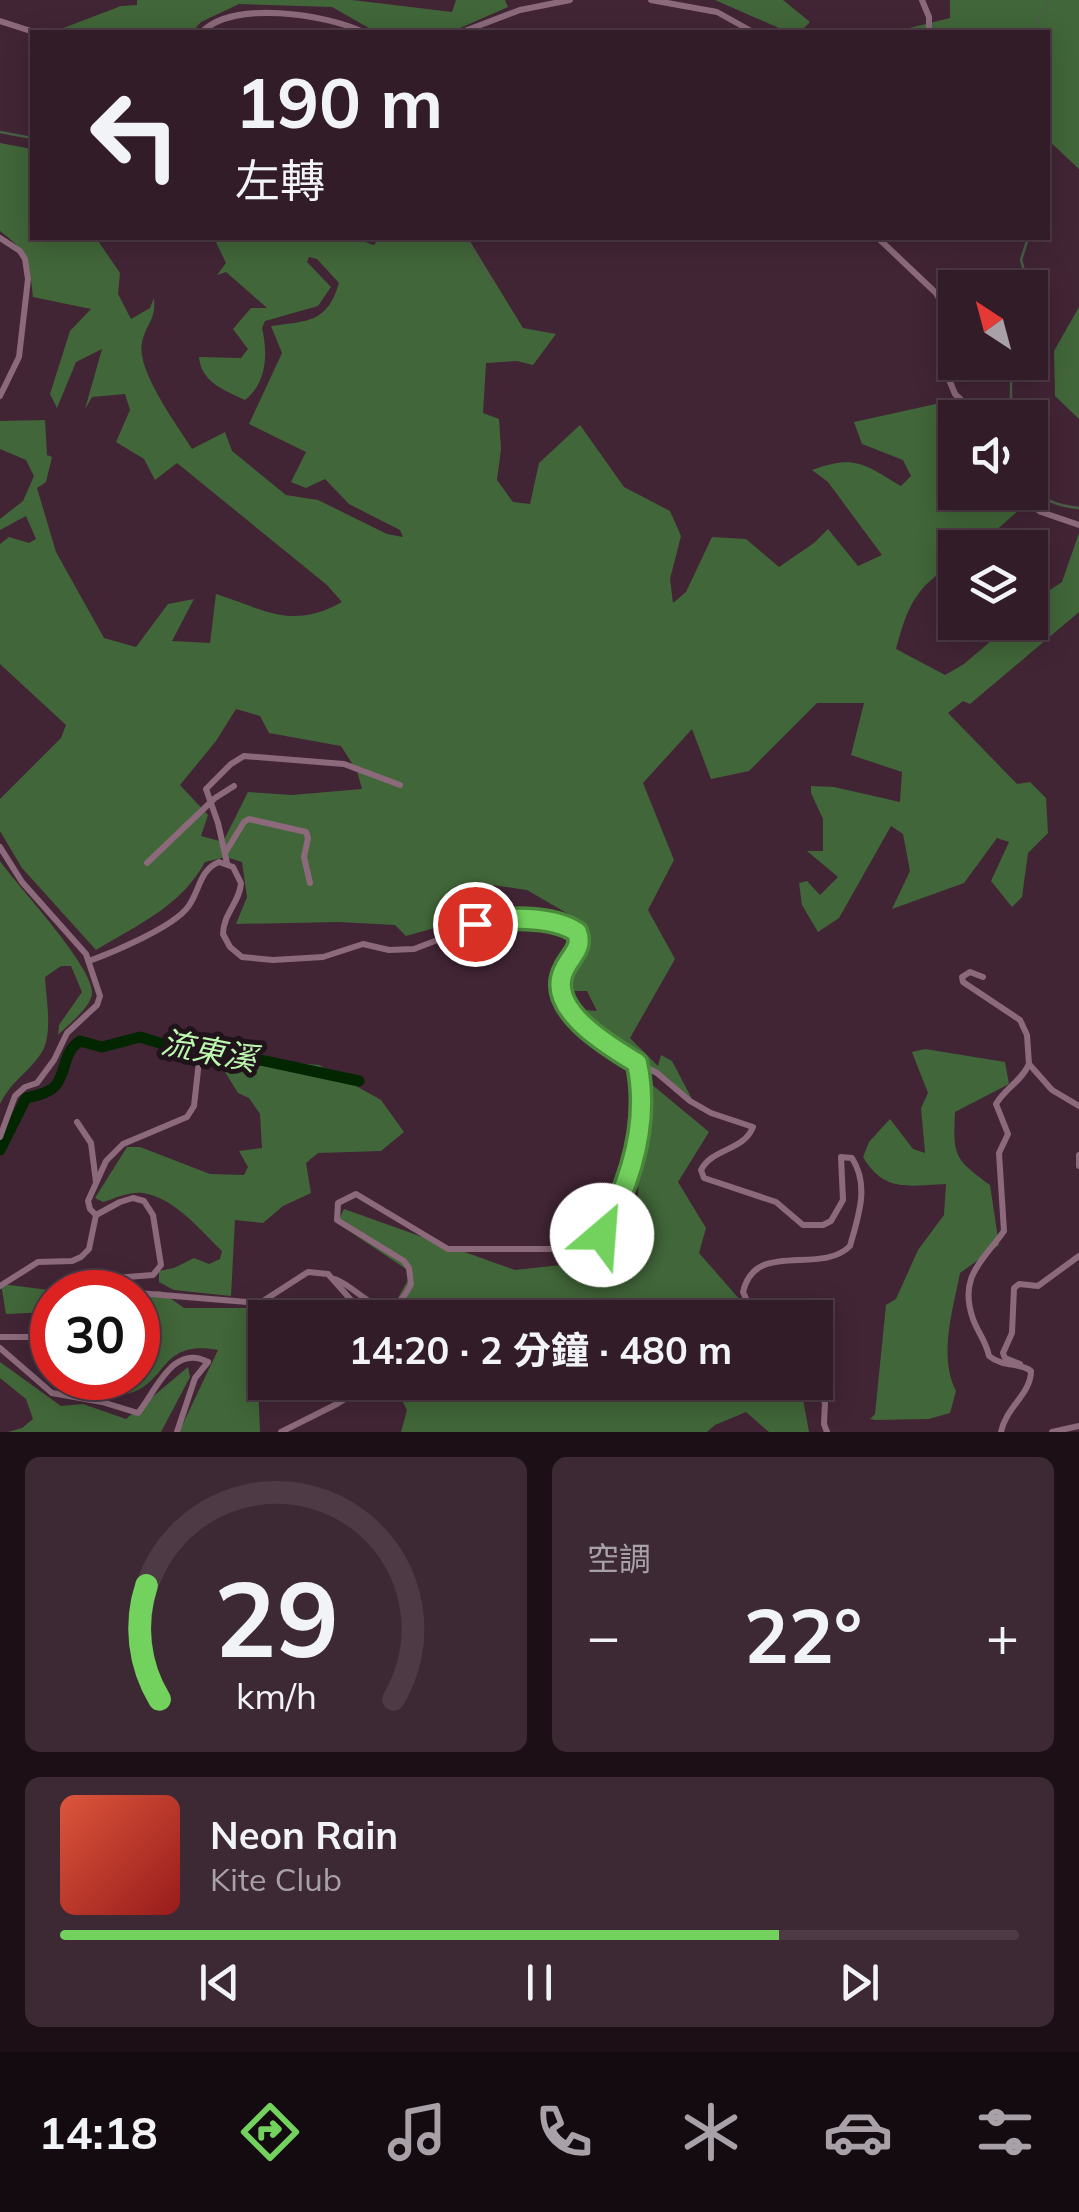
<!DOCTYPE html>
<html lang="zh-TW">
<head>
<meta charset="utf-8">
<style>
  :root { --surface:#321c28; --page:#3d2934; --text:#f1f3f6; --muted:#a8a1a8; --line:#4d3a45; --accent:#72d25d }
  body { margin:0; font-family:Mulish,"Noto Sans TC",sans-serif; background:var(--page); color:var(--text); height:100vh; display:flex; flex-direction:column; font-size:38px; white-space:nowrap }
  * { box-sizing:border-box; margin:0 }
  p { font-size:32px; color:var(--muted) }
  .icon { flex:none; width:55px; height:55px; fill:none; stroke:currentColor; stroke-width:2; stroke-linecap:round; stroke-linejoin:round }
  .map { position:relative; height:1432px; overflow:hidden }
  .sheet { display:flex; flex-direction:column; gap:25px; padding:25px; background:#1c0f16; flex:1 }
  .sheet>* { flex:none }
  .hud { position:absolute; left:30px; top:30px; width:1020px; height:210px; border-radius:0px; box-shadow:0 5px 25px #0003,0 0 0 2px var(--line); background:#321c28; color:var(--text); overflow:hidden }
  .needle { width:65px; rotate:324deg }
  .fabs { position:absolute; left:938px; top:270px; display:grid; gap:20px }
  .fabs a { display:grid; place-items:center; width:110px; height:110px; border-radius:0px; background:var(--surface); box-shadow:0 5px 25px #0003,0 0 0 2px var(--line); font-size:50px }
  .speed { position:absolute; left:30px; top:1270px; display:flex; gap:20px; font-size:50px; font-weight:700; text-align:center }
  .speed>* { display:grid; place-content:center; width:130px; height:130px; border-radius:50%; background:var(--surface); box-shadow:0 5px 25px #0003,0 0 0 2px var(--line); line-height:1 }
  .speed .limit { border:15px solid #d22; background:#fff; color:#111 }
  .pin { position:absolute; display:grid; place-items:center; width:85px; height:85px; color:#fff; margin:-42px; border:5px solid #fff; border-radius:50%; box-shadow:0 2px 10px #0007 }
  .me { position:absolute; width:110px; margin:-55px; rotate:27deg; stroke-linejoin:round; filter:drop-shadow(0 0 8px #0008) }
  .turn { display:flex; align-items:center; gap:35px; height:210px; padding:0 40px; font-size:45px }
  .turn .icon { width:130px; height:130px; stroke-width:2.5 }
  .turn b { display:block; font-size:70px; line-height:85px }
  .big { font-size:75px; font-weight:700; line-height:1.1 }
  .sheet .card { flex:1; display:flex; flex-direction:column; justify-content:center; gap:15px; min-width:0; padding:0 35px; border-radius:15px; background:var(--page) }
  .sheet .dial { align-items:center; gap:0 }
  .dial svg { height:260px; overflow:visible; fill:none; stroke:var(--line); stroke-width:7; stroke-linecap:round; text-anchor:middle }
  .dial text { fill:var(--text); stroke:none }
  .song { display:flex; align-items:center; gap:30px }
  .cover { width:120px; height:120px; border-radius:15px; background:linear-gradient(135deg,hsl(10 70% 55%),hsl(0 70% 35%)) }
  .played { height:10px; border-radius:5px; background:linear-gradient(90deg,var(--accent) 75%,var(--line) 75%) }
  .keys { display:flex; justify-content:space-around; direction:ltr }
  .heat { display:flex; justify-content:space-between; align-items:center; font-size:55px; direction:ltr }
  .sheet .tiles { flex:1; display:grid; gap:25px; grid-template-columns:1fr 1fr }
  .card:last-child { grid-column:span 2 }
  .trip { position:absolute; left:248px; top:1300px; width:585px; height:100px; border-radius:0px; background:var(--surface); box-shadow:0 5px 25px #0003,0 0 0 2px var(--line); font-weight:700; line-height:100px; text-align:center }
  .dock { display:flex; height:160px; justify-content:space-around; align-items:center; background:#140b10; color:var(--muted) }
  .dock .icon { width:70px; height:70px }
  .dock .selected { color:var(--accent) }
  .dock b { font-size:45px; color:var(--text) }
  .map>svg:first-child { display:block }
  .forest { fill:#416639; fill-rule:evenodd }
  .lines { fill:none; stroke-linecap:round; stroke-linejoin:round }
  .stream { stroke:#4a5e46; stroke-width:2.5 }
  .river { stroke:#022600; stroke-width:11 }
  .minor { stroke:#8c6a7b; stroke-width:6 }
  .route-casing { stroke:#4a883c; stroke-width:25 }
  .route { stroke:#72d25d; stroke-width:18 }
  .labels { text-anchor:middle; dominant-baseline:central; stroke-width:10; stroke-linejoin:round; paint-order:stroke }
  .water-label { font-size:32px; font-style:italic; fill:#bcf7b0; stroke:#20131a }
</style>
</head>
<body>
<div class="map">
<svg width="1079" height="1432" viewBox="0 0 1079 1432">
  <rect width="100%" height="100%" fill="#422535"/>
  <g class="forest">
    <path d="M137 0H352L452 12 456 0H505L508 7 451 32H376L332 7 239 4 201 22 192 32H53L121 6 137 5Z"/>
    <path d="M715 0H783L810 22 800 32H788Z"/>
    <path d="M950 0H1079V169L1048 140V32H893L950 18Z"/>
    <path d="M0 143 32 149V238H96L120 273 118 294 131 319 150 308 154 298C156 321 146 323 142 343 136 370 177 425 192 449L225 432 232 451 286 495 318 500 387 534 403 537 400 530 349 504 325 479 306 488 291 482 306 452 249 424 282 353 271 326C308 321 327 323 339 283L317 259 309 257 307 262 331 287 318 306 265 321 262 328C268 353 267 383 245 400 224 390 201 382 199 357L241 358 248 349 233 329 251 308H267L226 272 217 275 226 263 214 238H353L374 245 379 238H468L523 328 556 334 533 365 517 361 486 363 483 413 499 419 501 449 497 480 513 502 530 504 539 463 580 425 624 487 670 511 681 536 670 579 673 603 686 592 712 537 746 539 779 567 814 543 828 529 858 566 882 555 828 482 812 470C855 454 864 464 901 486L911 476 903 460 862 444 854 422 954 400 967 417 955 418V492L1005 493 1019 510 977 547 955 548V562C915 588 908 605 896 649L945 675 964 664 1012 623 1030 622V603L1062 582 1079 533V612L970 704 963 701 948 713 1017 784 1030 782 1046 798 1048 833 1028 853 1022 897 1012 907 991 881 1009 842 997 838 964 883 892 909 910 871 903 834 891 826 839 918 818 932 802 905 799 883 807 881 820 895 838 877 807 851H823V819L811 793V786L834 787 900 802 902 772 851 755 864 703H817L749 771 711 779 692 729 643 783 674 860 648 910 675 959 630 1038 658 1066 661 1055 672 1061 692 1099 576 1015 573 1009 597 1011 587 991H569L572 965 586 944 582 922 527 890 492 885 481 915 406 936 395 925 339 922 236 924 247 897 242 862 226 857 205 862C181 906 139 924 96 950L22 868 0 831V799L61 738 66 725 0 664V544L9 537 29 543 36 539 26 516 0 530V519L23 501 34 476 26 460 0 449V421L45 420 47 455 52 457 46 482 37 488 56 552 104 638 136 647 168 604 194 599 172 641 210 643 216 594C266 610 292 630 342 602L327 585 177 463 155 480 144 459 116 442 130 410 125 394 92 397 85 409 102 349 76 362 57 408 50 394 70 331 91 309 33 297C29 262 30 254 0 231ZM236 709 260 716 269 733 341 746 357 771 362 789 292 795 248 792 223 842 201 836 208 815 180 785 216 741Z"/>
    <path d="M1079 307V419L1055 396 1054 351Z"/>
    <path d="M0 861C18 887 95 968 92 994 90 1008 68 1025 58 1035L59 1025 82 992 71 966H61L45 977C46 1000 54 1036 40 1055 26 1075 13 1079 0 1104Z"/>
    <path d="M925 1049 1005 1062 1009 1084 955 1112C953 1156 954 1159 990 1185L999 1245 960 1273C953 1310 938 1356 956 1391L950 1413 929 1419 875 1420 870 1419 875 1414 886 1305 896 1299 918 1250 944 1215 946 1184C910 1185 885 1194 863 1157L869 1142 890 1119 913 1149 925 1153 921 1108 928 1093 912 1052Z"/>
    <path d="M218 1056 319 1065 381 1100 404 1132 381 1151 318 1153 306 1163 311 1193 283 1206 263 1223 235 1220 231 1296 174 1290 159 1282V1271L174 1268 194 1258 209 1264 220 1259 222 1251C200 1230 175 1198 143 1193 131 1191 115 1198 103 1202L95 1198 127 1147H140L210 1174 244 1175 248 1167 239 1151 262 1148 260 1114 249 1098 238 1093 225 1072 215 1065Z"/>
    <path d="M650 1083 709 1132 678 1182 706 1228 699 1253 755 1317H387L412 1273 337 1223 344 1209 515 1270 616 1259 638 1204 639 1127Z"/>
    <path d="M1 1284 65 1292H52V1312L6 1314Z"/>
    <path d="M160 1291 184 1308H255L260 1432H179L218 1350C158 1339 169 1384 127 1394L141 1375 153 1342 138 1333V1294Z"/>
    <path d="M0 1362 61 1406 83 1404 126 1419 188 1367 190 1377 161 1432H8L22 1428 33 1419 26 1399 0 1378Z"/>
    <path d="M393 1383H800L809 1432H769L746 1412 715 1425 707 1432H401L407 1410Z"/>
  </g>
  <g class="lines">
    <g class="stream">
      <path d="M1032 32 1049 0"/>
      <path d="M0 132 32 138"/>
      <path d="M466 238 492 283"/>
      <path d="M1028 238 1021 260 1045 342 1030 349"/>
      <path d="M1011 418V383L1016 362"/>
      <path d="M1030 483C1041 501 1059 506 1079 508"/>
    </g>
    <path class="river" d="M0 1150 26 1098C35 1096 50 1093 56 1085 67 1070 63 1052 80 1041L102 1047 140 1037 166 1045 181 1043 359 1081"/>
    <g class="minor">
      <path d="M651 0 717 12 753 32"/>
      <path d="M922 0 929 17V32"/>
      <path d="M0 21 34 32"/>
      <path d="M202 32C233 0 325 14 363 32"/>
      <path d="M462 32 520 10 570 0"/>
      <path d="M0 238 20 251 25 259 28 279 19 357 0 396"/>
      <path d="M878 238 936 293 943 305 948 377 955 394 980 418"/>
      <path d="M1014 492 1041 512 1079 525"/>
      <path d="M0 847 22 882 86 954 100 996 97 1005 67 1033 54 1060 37 1083 25 1087 15 1096 0 1137"/>
      <path d="M225 853 244 822 249 819 306 832 308 838 304 857 310 883"/>
      <path d="M147 863 215 798 234 786"/>
      <path d="M227 863 218 823 206 789 231 764 244 756 344 764 400 785"/>
      <path d="M89 961C114 952 173 927 188 907 200 891 199 870 219 862L233 867 241 883C240 902 223 914 223 934L230 947 242 957 273 960 323 957 363 944 389 950 414 949 482 923 541 921 572 929 580 942 561 978 570 1014 632 1060 657 1073 690 1101 711 1113 753 1127C744 1151 712 1148 701 1170L704 1178 776 1202 803 1225H823L831 1221 843 1200 841 1157 852 1158C870 1186 858 1217 850 1246 820 1276 755 1239 743 1292L749 1305 767 1318"/>
      <path d="M983 977 970 972 962 977 963 982 1020 1020 1027 1035 1029 1064 1052 1090 1079 1106"/>
      <path d="M77 1122 91 1143 96 1182"/>
      <path d="M1079 1155V1166"/>
      <path d="M335 1279C361 1288 387 1335 411 1284L409 1268 404 1261 337 1220 338 1203 356 1194 448 1249H583L597 1244C627 1183 652 1134 637 1063"/>
      <path d="M0 1286 38 1262 72 1261 81 1257 89 1249 96 1215"/>
      <path d="M125 1292 113 1290 110 1286 114 1278 153 1275 161 1265 153 1215 144 1201 133 1198 120 1202 96 1215 90 1209 88 1201 106 1161 123 1144 187 1117 194 1106 199 1061"/>
      <path d="M138 1293 260 1303 308 1272 328 1274 367 1318"/>
      <path d="M0 1337H52"/>
      <path d="M0 1348 52 1393 102 1402 138 1413C156 1391 173 1343 208 1362L195 1378 177 1432"/>
      <path d="M1020 1364 1005 1358 1003 1353 1012 1333 1014 1288 1019 1284 1038 1286 1079 1256"/>
      <path d="M815 1377 817 1391 825 1402 824 1424 827 1432"/>
      <path d="M281 1432 337 1404 345 1399 352 1382"/>
      <path d="M1001 1432C1006 1407 1031 1394 1031 1371 1020 1362 1004 1368 989 1356 986 1341 978 1333 973 1319 958 1276 983 1261 1004 1231L999 1153 1008 1134 996 1104C1006 1087 1021 1082 1029 1064"/>
      <path d="M1052 1432 1079 1426"/>
    </g>
  </g>
  <g class="lines">
    <g class="route-casing">
      <path id="route" d="M475 924C504 917 551 915 577 932 583 948 572 954 565 968 543 1008 609 1046 637 1063 650 1123 631 1182 602 1235"/>
    </g>
    <use href="#route" class="route"/>
  </g>
  <g class="labels">
    <g class="water-label">
      <text transform="translate(209 1050) rotate(11)">流東溪</text>
    </g>
  </g>
</svg>
<div class="fabs">
<a><svg class="needle" viewBox="-14 -14 28 28"><path d="M0-13l5 13h-10z" fill="#e53935"/><path d="M0 13l5-13h-10z" fill="#a8a1a8"/></svg></a>
<a><svg class="icon" aria-label="sound" viewBox="0 0 24 24"><path d="M4 9h4l5-4v14l-5-4H4zM17 9q2 3 0 6"/></svg></a>
<a><svg class="icon" aria-label="layers" viewBox="0 0 24 24"><path d="M12 4l9 5-9 5-9-5zM3 14l9 5 9-5"/></svg></a>
</div>
<div class="speed"><div class="limit">30</div></div>
<div class="pin" style="left:475px;top:924px;background:#d93025"><svg class="icon" aria-label="arrive" viewBox="0 0 24 24"><path d="M6 21V4h12l-3 4 3 4H6"/></svg></div>
<svg class="me" style="left:602px;top:1235px" viewBox="-20 -20 40 40"><circle r="19" fill="#fff"/><path d="M0-13L10 11 0 6-10 11z" fill="#72d25d"/></svg>
<div class="trip">14:20 · 2 分鐘 · 480 m</div>
<div class="hud">
<div class="turn"><svg class="icon" aria-label="left" viewBox="0 0 24 24"><path d="M17 20v-9H6M10 6l-5 5 5 5"/></svg><div><b>190 m</b>左轉</div></div>
</div>
</div>
<section class="sheet">
<div class="tiles">
<div class="card dial"><svg viewBox="0 0 100 80">
<path d="M14 69A42 42 0 1 1 86 69"/>
<path d="M14 69A42 42 0 0 1 10 34" stroke="#72d25d"/>
<text x="50" y="56" font-size="32" font-weight="700">29</text>
<text x="50" y="72" font-size="11">km/h</text>
</svg></div>
<div class="card"><p>空調</p>
<div class="heat"><a>−</a><b class="big">22°</b><a>+</a></div>
</div>
<div class="card">
<div class="song"><i class="cover"></i><div><b>Neon Rain</b><p>Kite Club</p></div></div>
<div class="played"></div>
<div class="keys"><svg class="icon" aria-label="previous" viewBox="0 0 24 24"><path d="M18 5L8 12l10 7zM5 5v14"/></svg><svg class="icon" aria-label="pause" viewBox="0 0 24 24"><path d="M8 5v14M16 5v14"/></svg><svg class="icon" aria-label="next" viewBox="0 0 24 24"><path d="M6 5l10 7-10 7zM19 5v14"/></svg></div>
</div>
</div>
</section>
<nav class="dock">
<b>14:18</b>
<svg class="icon selected" aria-label="directions" viewBox="0 0 24 24"><path d="M12 3l9 9-9 9-9-9zM9 14v-3h6M13 9l2 2-2 2"/></svg>
<svg class="icon" aria-label="music" viewBox="0 0 24 24"><path d="M9 18V5l10-2v13"/><circle cx="6" cy="18" r="3"/><circle cx="16" cy="16" r="3"/></svg>
<svg class="icon" aria-label="phone" viewBox="0 0 24 24"><path d="M5 4h4l2 5-3 2q2 4 5 5l2-3 5 2v4C11 20 4 13 5 4z"/></svg>
<svg class="icon" aria-label="climate" viewBox="0 0 24 24"><path d="M12 3v18M4 7l16 10M4 17L20 7"/></svg>
<svg class="icon" aria-label="car" viewBox="0 0 24 24"><path d="M5 17H2v-5l4-1 3-4h7l3 4 3 1v5h-3M9 17h6M6 11h13"/><circle cx="7" cy="17" r="2"/><circle cx="17" cy="17" r="2"/></svg>
<svg class="icon" aria-label="filters" viewBox="0 0 24 24"><path d="M4 7h16M4 17h16"/><circle cx="9" cy="7" r="2"/><circle cx="15" cy="17" r="2"/></svg>
</nav>
</body>
</html>
